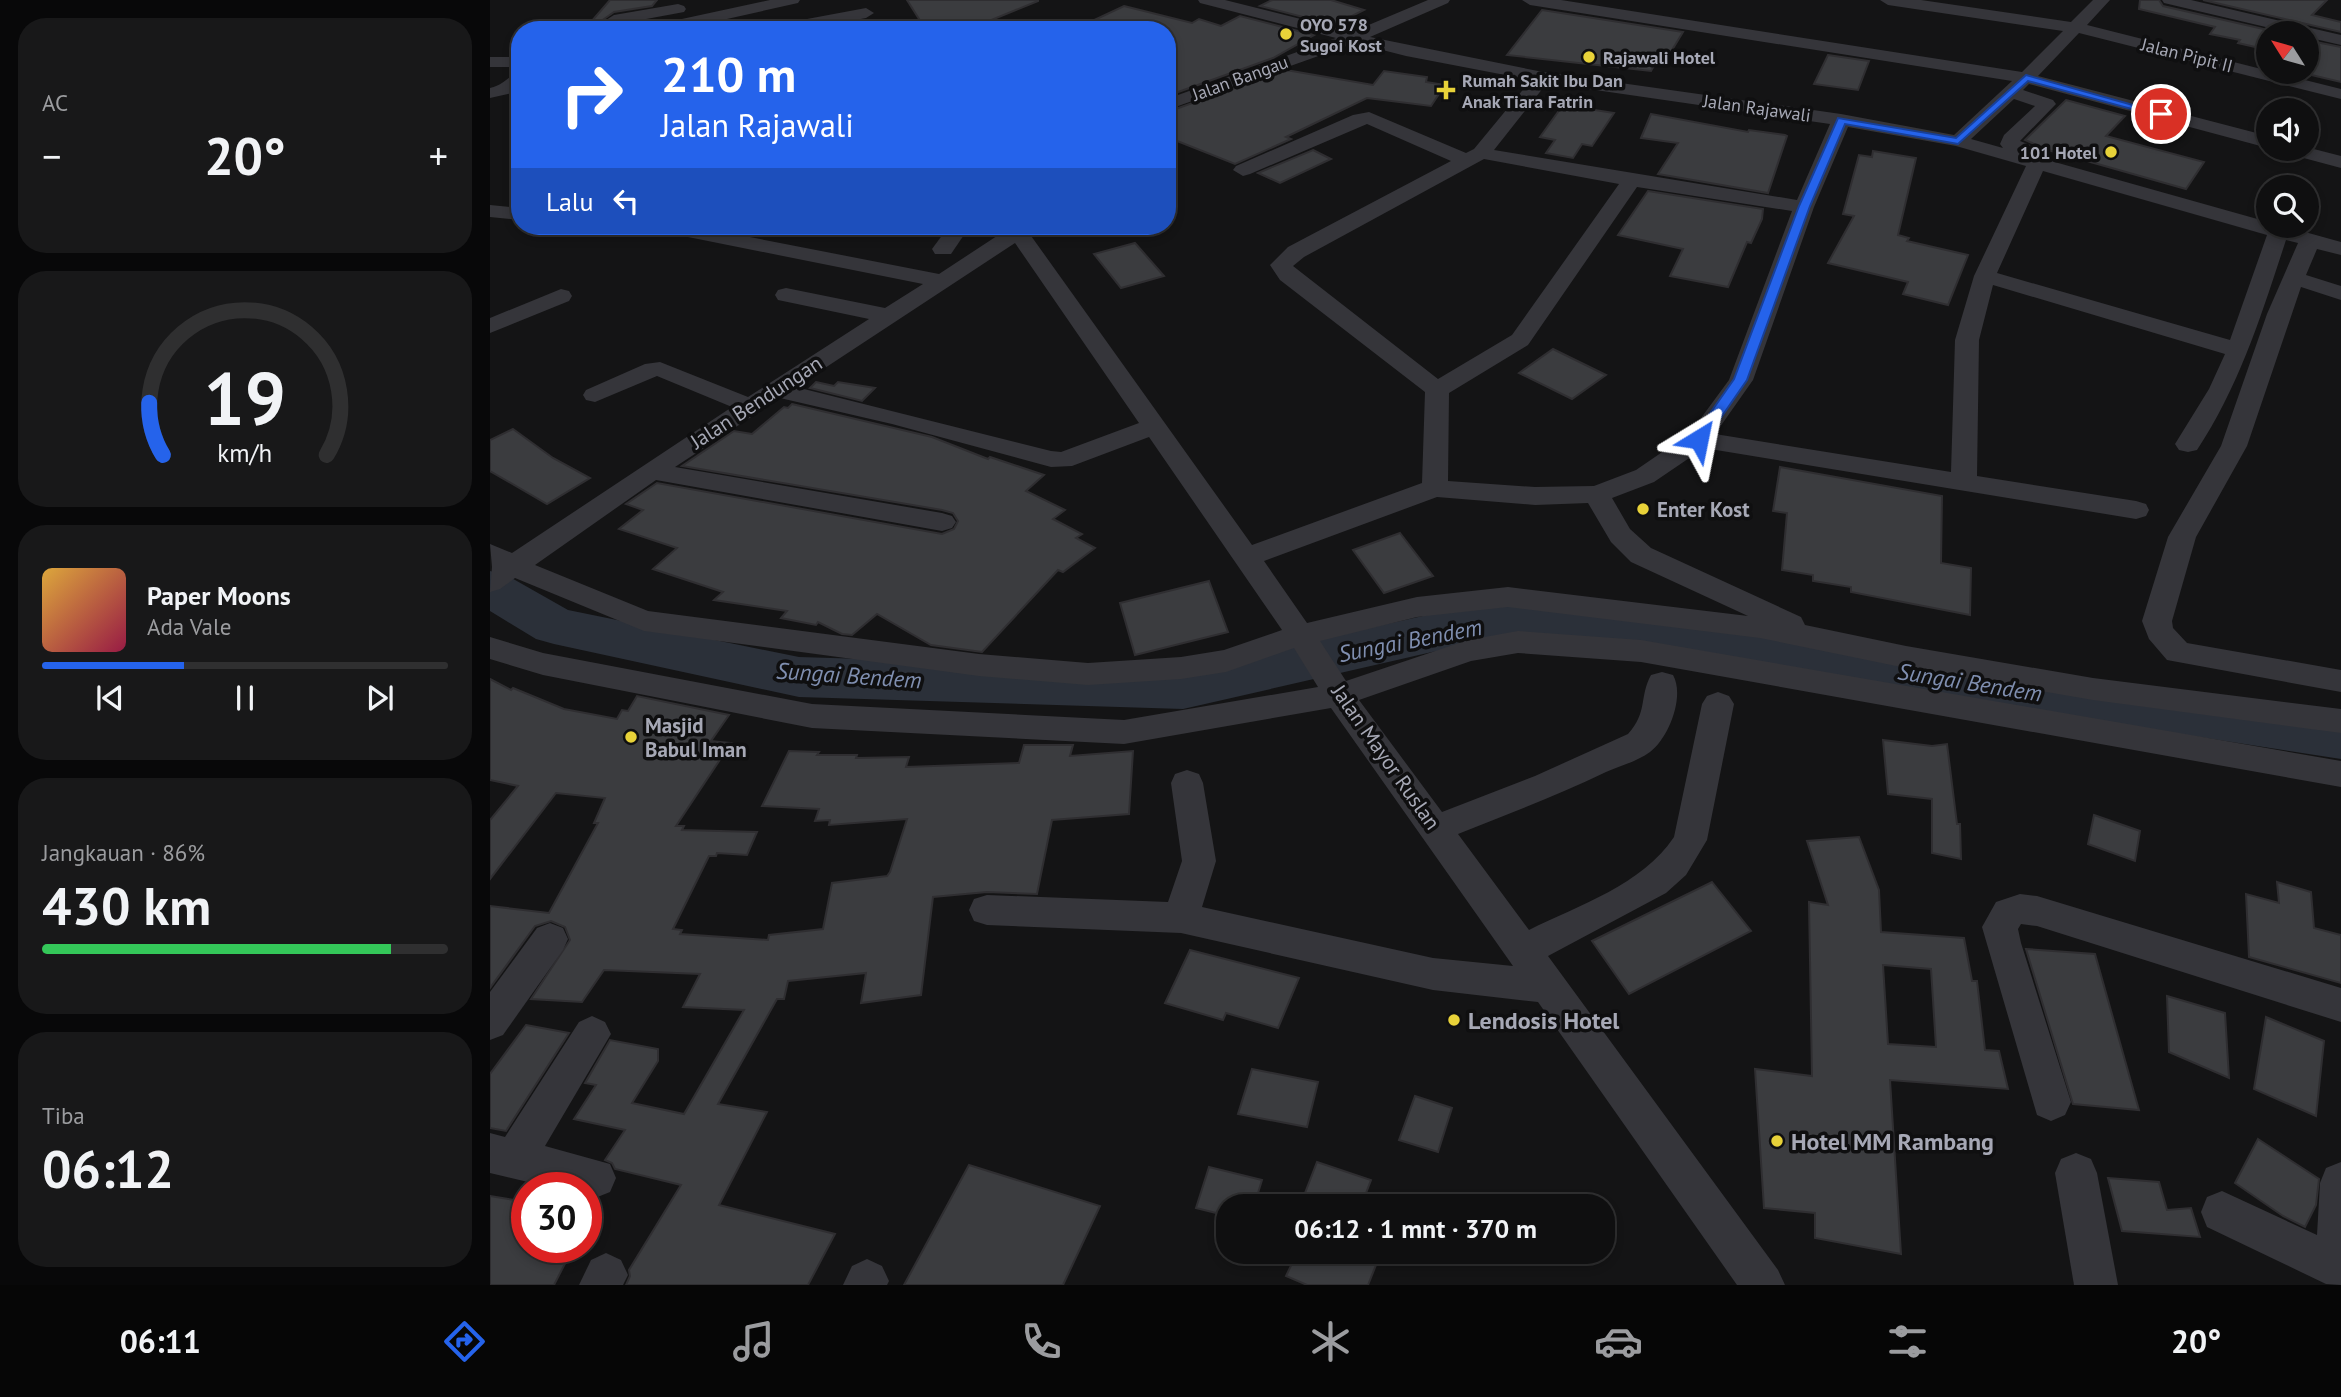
<!DOCTYPE html>
<html lang="id">
<head>
<meta charset="utf-8">
<style>
  :root { --surface:#0f0f10; --page:#181819; --text:#f1f3f6; --muted:#9b9c9f; --line:#2f2f30; --accent:#2563eb }
  body { margin:0; font-family:"PT Sans",sans-serif; background:var(--page); color:var(--text); height:100vh; display:flex; flex-direction:column; font-size:26px; white-space:nowrap }
  * { box-sizing:border-box; margin:0 }
  p { font-size:23px; color:var(--muted) }
  .icon { flex:none; width:38px; height:38px; fill:none; stroke:currentColor; stroke-width:2; stroke-linecap:round; stroke-linejoin:round }
  .map { position:relative; flex:1; overflow:hidden }
  .sheet { display:flex; flex-direction:column; gap:18px; padding:18px; background:#080809; width:490px }
  .sheet>* { flex:none }
  .banner { position:absolute; left:21px; top:21px; width:665px; height:214px; border-radius:28px; box-shadow:0 4px 10px #0003,0 0 0 2px var(--line); background:#2563eb; color:#fff; overflow:hidden }
  .needle { width:46px; rotate:307deg }
  .controls { position:absolute; left:1766px; top:21px; display:grid; gap:14px }
  .controls a { display:grid; place-items:center; width:63px; height:63px; border-radius:50%; background:var(--surface); box-shadow:0 4px 10px #0003,0 0 0 2px var(--line); font-size:35px }
  .speed { position:absolute; left:21px; top:1172px; display:flex; gap:14px; font-size:35px; font-weight:700; text-align:center }
  .speed>* { display:grid; place-content:center; width:91px; height:91px; border-radius:50%; background:var(--surface); box-shadow:0 4px 10px #0003,0 0 0 2px var(--line); line-height:1 }
  .speed .limit { border:10px solid #d22; background:#fff; color:#111 }
  .pin { position:absolute; display:grid; place-items:center; width:60px; height:60px; color:#fff; margin:-30px; border:4px solid #fff; border-radius:50%; box-shadow:0 2px 7px #0007 }
  .me { position:absolute; width:77px; margin:-38px; rotate:35deg; stroke-linejoin:round; filter:drop-shadow(0 0 5px #0008) }
  .turn { display:flex; align-items:center; gap:24px; height:147px; padding:0 35px; font-size:32px }
  .turn .icon { width:91px; height:91px; stroke-width:2.5 }
  .turn b { display:block; font-size:49px; line-height:60px }
  .then { display:flex; align-items:center; height:66px; padding:0 35px; background:#0003; gap:14px; font-size:26px }
  .big { font-size:52px; font-weight:700; line-height:1.1 }
  .sheet .tile { flex:1; display:flex; flex-direction:column; justify-content:center; gap:10px; min-width:0; padding:0 24px; border-radius:28px; background:var(--page) }
  .sheet .dial { align-items:center; gap:0 }
  .dial svg { height:182px; overflow:visible; fill:none; stroke:var(--line); stroke-width:7; stroke-linecap:round; text-anchor:middle }
  .dial text { fill:var(--text); stroke:none }
  .song { display:flex; align-items:center; gap:21px }
  .cover { width:84px; height:84px; border-radius:10px; background:linear-gradient(135deg,hsl(40 70% 55%),hsl(340 70% 35%)) }
  .played { height:7px; border-radius:4px; background:linear-gradient(90deg,var(--accent) 35%,var(--line) 35%) }
  .keys { display:flex; justify-content:space-around; direction:ltr }
  .heat { display:flex; justify-content:space-between; align-items:center; font-size:38px; direction:ltr }
  .charge { height:10px; border-radius:5px; background:linear-gradient(90deg,#34c759 86%,var(--line) 0) }
  .trip { position:absolute; left:726px; top:1194px; width:399px; height:70px; border-radius:28px; background:var(--surface); box-shadow:0 4px 10px #0003,0 0 0 2px var(--line); font-weight:700; line-height:70px; text-align:center }
  .menu { display:flex; height:112px; justify-content:space-around; align-items:center; background:#060606; color:var(--muted) }
  .menu .icon { width:49px; height:49px }
  .menu .on { color:var(--accent) }
  .menu b { font-size:32px; color:var(--text) }
  main { display:flex; flex:1; min-height:0 }
  .map>svg:first-child { display:block }
  .lines { fill:none; stroke-linecap:round; stroke-linejoin:round }
  .river { fill:#2b3039; fill-rule:evenodd }
  .building { fill:#3b3c3f; stroke:#2f2e31; stroke-width:2; fill-rule:evenodd }
  .minor { fill:#35353a; fill-rule:evenodd }
  .route { fill:#2563eb; stroke:#184099; stroke-width:2 }
  .poi-dot { fill:#e8d239; stroke:#0f0f10; stroke-width:2.5 }
  .labels { text-anchor:middle; dominant-baseline:central; stroke-width:7; stroke-linejoin:round; paint-order:stroke }
  .far-poi-label { font-size:18px; font-weight:bold; fill:#a6a8b5; stroke:#0f0f10; text-anchor:start }
  .far-street-label { font-size:18px; fill:#a6a8b5; stroke:#0f0f10 }
  .street-label { font-size:21px; fill:#a6a8b5; stroke:#0f0f10 }
  .poi-label { font-size:21px; font-weight:bold; fill:#a6a8b5; stroke:#0f0f10; text-anchor:start }
  .water-label { font-size:23px; font-style:italic; fill:#7f8eaf; stroke:#0f0f10 }
  .near-poi-label { font-size:24px; font-weight:bold; fill:#a6a8b5; stroke:#0f0f10; text-anchor:start }
</style>
</head>
<body>
<main>
<section class="sheet">
<div class="tile"><p>AC</p>
<div class="heat"><a>−</a><b class="big">20°</b><a>+</a></div>
</div>
<div class="tile dial"><svg viewBox="0 0 100 80">
<path d="M14 69A42 42 0 1 1 86 69"/>
<path d="M14 69A42 42 0 0 1 8 46" stroke="#2563eb"/>
<text x="50" y="56" font-size="32" font-weight="700">19</text>
<text x="50" y="72" font-size="11">km/h</text>
</svg></div>
<div class="tile">
<div class="song"><i class="cover"></i><div><b>Paper Moons</b><p>Ada Vale</p></div></div>
<div class="played"></div>
<div class="keys"><svg class="icon" aria-label="previous" viewBox="0 0 24 24"><path d="M18 5L8 12l10 7zM5 5v14"/></svg><svg class="icon" aria-label="pause" viewBox="0 0 24 24"><path d="M8 5v14M16 5v14"/></svg><svg class="icon" aria-label="next" viewBox="0 0 24 24"><path d="M6 5l10 7-10 7zM19 5v14"/></svg></div>
</div>
<div class="tile"><p>Jangkauan · 86%</p><b class="big">430 km</b><div class="charge"></div></div>
<div class="tile"><p>Tiba</p><b class="big">06:12</b></div>
</section>
<div class="map">
<svg width="1851" height="1285" viewBox="0 0 1851 1285">
  <rect width="100%" height="100%" fill="#141415"/>
  <g class="lines">
    <path class="river" d="M0 571 18 576 78 610 309 657 693 669 942 614 1045 598 1851 715V759L1045 634 942 652 693 709 309 697 64 644 46 639 0 611Z"/>
  </g>
  <g class="building">
    <path d="M120 0H167L162 6 124 12 114 19 124 28 148 23 142 30H94Z"/>
    <path d="M417 0H548V1L477 30H436Z"/>
    <path d="M782 0H841L874 10 844 25 770 6Z"/>
    <path d="M1650 0H1669L1673 6 1791 33H1778V50L1748 43 1750 40 1720 34 1725 27 1649 9Z"/>
    <path d="M1713 0H1837L1822 15 1851 22V32Z"/>
    <path d="M634 6 702 23 709 19 731 26 750 16 824 35 783 58 677 96V30H583Z"/>
    <path d="M1052 10 1193 32 1173 65 1165 64 1161 71 1017 55Z"/>
    <path d="M1816 40 1851 47V82L1813 73 1816 72 1821 60 1816 59Z"/>
    <path d="M1338 55 1379 61 1368 90 1324 84Z"/>
    <path d="M796 70 883 85 894 71 937 77 936 82 955 85 941 106 877 98 796 137 801 139 745 164 677 137V112Z"/>
    <path d="M1576 100 1635 116 1616 136 1714 162 1696 189 1558 150 1535 140Z"/>
    <path d="M1073 105 1124 113 1102 146 1092 144 1083 158 1056 153 1065 140 1050 137Z"/>
    <path d="M1161 114 1258 132 1259 130 1295 135 1297 136 1278 193 1168 174 1188 143 1151 138Z"/>
    <path d="M823 150 841 159 790 183 768 173Z"/>
    <path d="M1383 151 1426 158 1408 235 1419 238 1417 241 1478 255 1458 305 1413 294 1418 282 1338 263 1364 216 1353 214 1369 155 1382 157Z"/>
    <path d="M1158 191 1273 209 1272 219 1261 243 1257 242 1238 287 1180 276 1193 249 1128 235Z"/>
    <path d="M645 243 674 276 631 288 604 254Z"/>
    <path d="M1063 349 1116 375 1082 399 1029 373Z"/>
    <path d="M326 382 344 386 348 382 385 388 372 401 320 388Z"/>
    <path d="M302 404 442 437 498 459 500 457 554 475 536 491 575 510 563 519 592 534 586 538 605 548 573 572 568 570 492 652 441 645 387 614 362 635 352 634 328 622 326 625 291 618 297 611 224 600 233 592 163 569 187 548 129 529 153 510 136 504 167 483 452 534 464 529 468 521 463 513 452 510 192 466 244 431 262 434 294 407 298 408Z"/>
    <path d="M23 429 63 458 100 478 57 504 0 471V440Z"/>
    <path d="M1290 467 1452 496 1451 563 1481 568 1480 615 1361 592V587L1323 581V575L1292 570 1297 513 1283 511Z"/>
    <path d="M910 533 943 576 894 593 863 550Z"/>
    <path d="M719 581 738 632 645 655 630 603Z"/>
    <path d="M0 679 21 690 23 688 74 709 127 719 132 710 138 711 147 696 239 715 221 741 241 743 186 826H194L192 830 267 832 257 855 227 853 226 856H219L183 929 192 930 190 934 278 940 279 935 333 929 342 883 397 876 400 872 417 819 339 825 340 820 325 821 329 809 272 806 299 751 329 752 327 755H367L366 758 419 757 416 767 529 763 534 745H583L580 756 643 751 639 814 562 820 547 894 497 892 443 897 431 995 371 1003 376 973 298 981 294 999H287L228 1104 277 1112 229 1205 345 1234 318 1285H136L140 1276 139 1270 191 1185 125 1169 122 1163 115 1160 135 1130 84 1119 106 1085 95 1083 120 1040 168 1049V1061L142 1103 194 1114 254 1010 193 1007 210 974 114 970 92 1002 41 999 80 940 75 927 61 921 45 926 0 988V906L59 913 108 823H104L115 798 66 793 0 879V820L28 786 0 780Z"/>
    <path d="M1393 740 1442 746 1457 744 1467 824H1470L1471 859 1442 853V799L1398 794Z"/>
    <path d="M1604 815 1650 831 1645 861 1598 844Z"/>
    <path d="M1369 837 1389 890 1391 932 1474 938 1482 981H1487L1495 1050 1509 1051 1518 1089 1400 1080 1411 1254 1325 1238V1213L1274 1208 1265 1069 1322 1076 1319 902 1338 905 1317 841ZM1393 965 1441 969 1446 1047 1398 1044Z"/>
    <path d="M1222 882 1261 931 1139 994 1102 941Z"/>
    <path d="M1787 882 1821 892 1824 928 1851 935V983L1759 957 1756 894 1789 903Z"/>
    <path d="M1536 949 1605 954 1649 1110 1583 1104Z"/>
    <path d="M700 950 809 978 788 1028 736 1013 733 1020 675 1003Z"/>
    <path d="M1677 996 1735 1013 1739 1078 1679 1052Z"/>
    <path d="M1776 1017 1834 1041 1826 1116 1764 1089Z"/>
    <path d="M36 1025 79 1033 16 1131 0 1128V1074Z"/>
    <path d="M762 1069 828 1082 817 1127 748 1114Z"/>
    <path d="M925 1096 962 1108 948 1152 909 1140Z"/>
    <path d="M1768 1139 1829 1179 1826 1205 1815 1227 1793 1216 1745 1183Z"/>
    <path d="M827 1162 881 1180 871 1206H810Z"/>
    <path d="M479 1165 610 1206 573 1285H414Z"/>
    <path d="M719 1167 772 1180 764 1206H738V1216L706 1208Z"/>
    <path d="M1618 1178 1669 1182 1677 1210 1701 1208 1710 1237 1632 1231Z"/>
    <path d="M0 1196 37 1202V1248H83L64 1285H0Z"/>
    <path d="M808 1251H868L888 1260 878 1285H817L796 1276Z"/>
  </g>
  <g class="lines">
    <g class="minor">
      <path d="M280 0H310L308 3 228 21 317 19 376 8 384 13 376 18 317 29 222 30 219 26 221 23 188 30H156L164 25Z"/>
      <path d="M708 0H735L862 32 938 0H960L958 3 880 37 1053 72 1351 114 1464 135 1522 81 1040 5 1032 0H1071L1532 72 1573 31 1398 5 1390 0H1431L1581 22 1603 0H1620L1597 25 1851 89V99L1589 33 1548 76 1778 136V148L1539 84 1533 90 1563 100 1566 104 1530 141 1555 151 1558 155 1554 159 1778 222V226H1793L1851 242V255L1827 249 1816 275 1851 286V300L1811 287 1757 446 1706 537 1682 621 1683 628 1697 643 1851 670V692L1677 660 1659 639 1652 621 1678 537 1731 446 1777 314 1808 243 1796 240C1772 313 1750 385 1707 450L1698 452 1689 450 1685 444 1719 389 1735 354 1503 285 1489 340 1487 476 1646 501 1656 504 1659 510 1656 516 1646 519 1214 448 1164 482 1122 498 1140 529 1161 548 1311 617 1315 625 1416 646 1603 678 1851 709V733L1603 700 1416 668 1270 638 1018 607 927 617 830 641 856 681 978 640 1028 631 1151 640 1851 761V787L1151 662 1028 653 981 661 869 700 952 812 1045 776 1138 734C1158 712 1149 697 1161 675L1172 672 1183 675C1195 696 1179 738 1160 752 1148 761 1130 766 1116 772 1068 795 1018 814 968 834L1039 930C1089 905 1152 885 1184 837L1212 704 1217 696 1228 692 1239 696 1244 704 1217 840 1196 875 1176 893 1058 956 1288 1270 1295 1285H1247L1048 1002 943 990 691 933 497 925 484 921 479 910 484 899 497 895 678 902 692 861 681 783 685 774 697 770 709 774 713 783 726 861 712 907 943 958 1023 966 841 708 634 744 322 728 53 675 0 659V637L53 653 322 704 634 720 828 687 804 648 736 672 691 679 598 685 489 676 154 631 25 578 10 589 0 592 2 567 0 544 22 553 242 407 167 376 105 402 96 400 93 395 96 390 155 364 170 362 258 397 379 319 288 300 285 295 288 290 296 288 395 308 433 284 198 237 137 232 130 230 127 226H203L449 274 516 230 514 226H534L762 545 932 483 935 392 790 280 780 265 798 247 961 161 877 124 760 174 753 176 743 170 746 166 863 115 879 112 976 153 984 149 1041 80 916 56 865 43 677 110V99L846 38 710 3ZM1057 83 1340 124 1307 200 1004 150ZM1524 99 1545 106 1514 135 1510 144 1513 148 1481 139ZM1358 127 1466 146 1536 166 1484 276 1465 340 1461 472 1225 434 1263 380 1324 207ZM994 159 1129 184 1022 335 948 379 803 266 814 257ZM1553 171 1777 235 1740 340 1507 273ZM1147 187 1302 211 1239 380 1200 433 1146 470 1104 486 1045 487 958 481 959 393 1038 345ZM525 243 649 423 571 452 561 451 306 387ZM290 398 402 424 561 467 582 466 659 437 792 630 734 650 691 657 598 663 489 654 158 611 45 565 166 480 452 531 462 528 466 522 462 516 452 513 185 467ZM947 497 1045 505 1098 503 1121 542 1141 562 1258 616 1018 587 927 597 817 623 774 561Z"/>
      <path d="M1672 0H1701L1851 35V45L1816 37V33H1801L1674 3Z"/>
      <path d="M188 4 194 6 196 9 194 12 124 25 116 20 124 15Z"/>
      <rect x="0" y="57" width="30" height="10"/>
      <path d="M30 72V88L26 92 0 98V88C16 84 18 75 30 72Z"/>
      <path d="M1816 147 1851 156V168L1795 153 1792 149Z"/>
      <path d="M0 205 30 208V220L0 217Z"/>
      <path d="M459 226H480L461 254H445L442 249Z"/>
      <path d="M71 289 79 291 82 296 79 301 0 333V318Z"/>
      <path d="M1530 894 1547 896 1851 988V1022L1547 926 1531 924 1528 929 1531 943 1581 1102 1575 1115 1561 1121 1547 1115 1492 927 1506 902Z"/>
      <path d="M60 923 73 928 78 939 73 950 13 1035 0 1040V992L47 928Z"/>
      <path d="M102 1016 115 1022 121 1034 55 1146 120 1164 126 1178 120 1192 105 1198 96 1196V1188H63L0 1173V1133L15 1137 89 1022Z"/>
      <path d="M1586 1153 1601 1159 1607 1173 1628 1285H1584L1565 1173 1571 1159Z"/>
      <path d="M1851 1162V1285L1836 1284 1717 1227 1711 1212 1717 1197 1732 1191 1827 1235 1830 1183 1836 1168Z"/>
      <path d="M116 1253 131 1260 138 1275 133 1285H89L101 1260Z"/>
      <path d="M377 1259 392 1266 399 1281 397 1285H353L362 1266Z"/>
    </g>
  </g>
  <path class="route" d="M1536 75 1675 114 1671 117 1538 81 1468 144 1355 124 1320 206 1257 380 1214 442H1204L1202 439 1244 379 1309 206 1348 118 1466 138Z"/>
  <g class="poi-dot">
    <circle cx="796" cy="34" r="7"/>
    <circle cx="1099" cy="57" r="7"/>
    <path d="M952.5 79.5h7v7h7v7h-7v7h-7v-7h-7v-7h7z"/>
    <circle cx="1621" cy="152" r="7"/>
    <circle cx="1153" cy="509" r="7"/>
    <circle cx="141" cy="737" r="7"/>
    <circle cx="964" cy="1020" r="7"/>
    <circle cx="1287" cy="1141" r="7"/>
  </g>
  <g class="labels">
    <g class="far-poi-label">
      <text x="810" y="24">OYO 578<tspan x="810" dy="21">Sugoi Kost</tspan></text>
      <text x="1113" y="57">Rajawali Hotel</text>
      <text x="972" y="80">Rumah Sakit Ibu Dan<tspan x="972" dy="21">Anak Tiara Fatrin</tspan></text>
      <text x="1607" y="152" text-anchor="end">101 Hotel</text>
    </g>
    <g class="far-street-label">
      <text transform="translate(1697 55) rotate(14)">Jalan Pipit II</text>
      <text transform="translate(750 78) rotate(-20)">Jalan Bangau</text>
      <text transform="translate(1267 108) rotate(8)">Jalan Rajawali</text>
    </g>
    <g class="street-label">
      <text transform="translate(266 402) rotate(-33)">Jalan Bendungan</text>
      <text transform="translate(896 757) rotate(55)">Jalan Mayor Ruslan</text>
    </g>
    <g class="poi-label">
      <text x="1167" y="509">Enter Kost</text>
      <text x="155" y="725">Masjid<tspan x="155" dy="24">Babul Iman</tspan></text>
    </g>
    <g class="water-label">
      <text transform="translate(920 640) rotate(-11)">Sungai Bendem</text>
      <text transform="translate(359 675) rotate(4)">Sungai Bendem</text>
      <text transform="translate(1480 682) rotate(9)">Sungai Bendem</text>
    </g>
    <g class="near-poi-label">
      <text x="978" y="1020">Lendosis Hotel</text>
      <text x="1301" y="1141">Hotel MM Rambang</text>
    </g>
  </g>
</svg>
<div class="controls">
<a><svg class="needle" viewBox="-14 -14 28 28"><path d="M0-13l5 13h-10z" fill="#e53935"/><path d="M0 13l5-13h-10z" fill="#9b9c9f"/></svg></a>
<a><svg class="icon" aria-label="sound" viewBox="0 0 24 24"><path d="M4 9h4l5-4v14l-5-4H4zM17 9q2 3 0 6"/></svg></a>
<a><svg class="icon" aria-label="search" viewBox="0 0 24 24"><circle cx="10" cy="10" r="6"/><path d="M15 15l6 6"/></svg></a>
</div>
<div class="speed"><div class="limit">30</div></div>
<div class="pin" style="left:1671px;top:114px;background:#d93025"><svg class="icon" aria-label="arrive" viewBox="0 0 24 24"><path d="M6 21V4h12l-3 4 3 4H6"/></svg></div>
<svg class="me" style="left:1209px;top:439px" viewBox="-20 -20 40 40"><path d="M0-17L14 15 0 8-14 15z" fill="#2563eb" stroke="#fff" stroke-width="4"/></svg>
<div class="trip">06:12 · 1 mnt · 370 m</div>
<div class="banner">
<div class="turn"><svg class="icon" aria-label="right" viewBox="0 0 24 24"><path d="M7 20v-9h11M14 6l5 5-5 5"/></svg><div><b>210 m</b>Jalan Rajawali</div></div>
<div class="then">Lalu<svg class="icon" aria-label="left" viewBox="0 0 24 24"><path d="M17 20v-9H6M10 6l-5 5 5 5"/></svg></div>
</div>
</div>
</main>
<nav class="menu">
<b>06:11</b>
<svg class="icon on" aria-label="directions" viewBox="0 0 24 24"><path d="M12 3l9 9-9 9-9-9zM9 14v-3h6M13 9l2 2-2 2"/></svg>
<svg class="icon" aria-label="music" viewBox="0 0 24 24"><path d="M9 18V5l10-2v13"/><circle cx="6" cy="18" r="3"/><circle cx="16" cy="16" r="3"/></svg>
<svg class="icon" aria-label="phone" viewBox="0 0 24 24"><path d="M5 4h4l2 5-3 2q2 4 5 5l2-3 5 2v4C11 20 4 13 5 4z"/></svg>
<svg class="icon" aria-label="climate" viewBox="0 0 24 24"><path d="M12 3v18M4 7l16 10M4 17L20 7"/></svg>
<svg class="icon" aria-label="car" viewBox="0 0 24 24"><path d="M5 17H2v-5l4-1 3-4h7l3 4 3 1v5h-3M9 17h6M6 11h13"/><circle cx="7" cy="17" r="2"/><circle cx="17" cy="17" r="2"/></svg>
<svg class="icon" aria-label="filters" viewBox="0 0 24 24"><path d="M4 7h16M4 17h16"/><circle cx="9" cy="7" r="2"/><circle cx="15" cy="17" r="2"/></svg>
<b>20°</b>
</nav>
</body>
</html>
